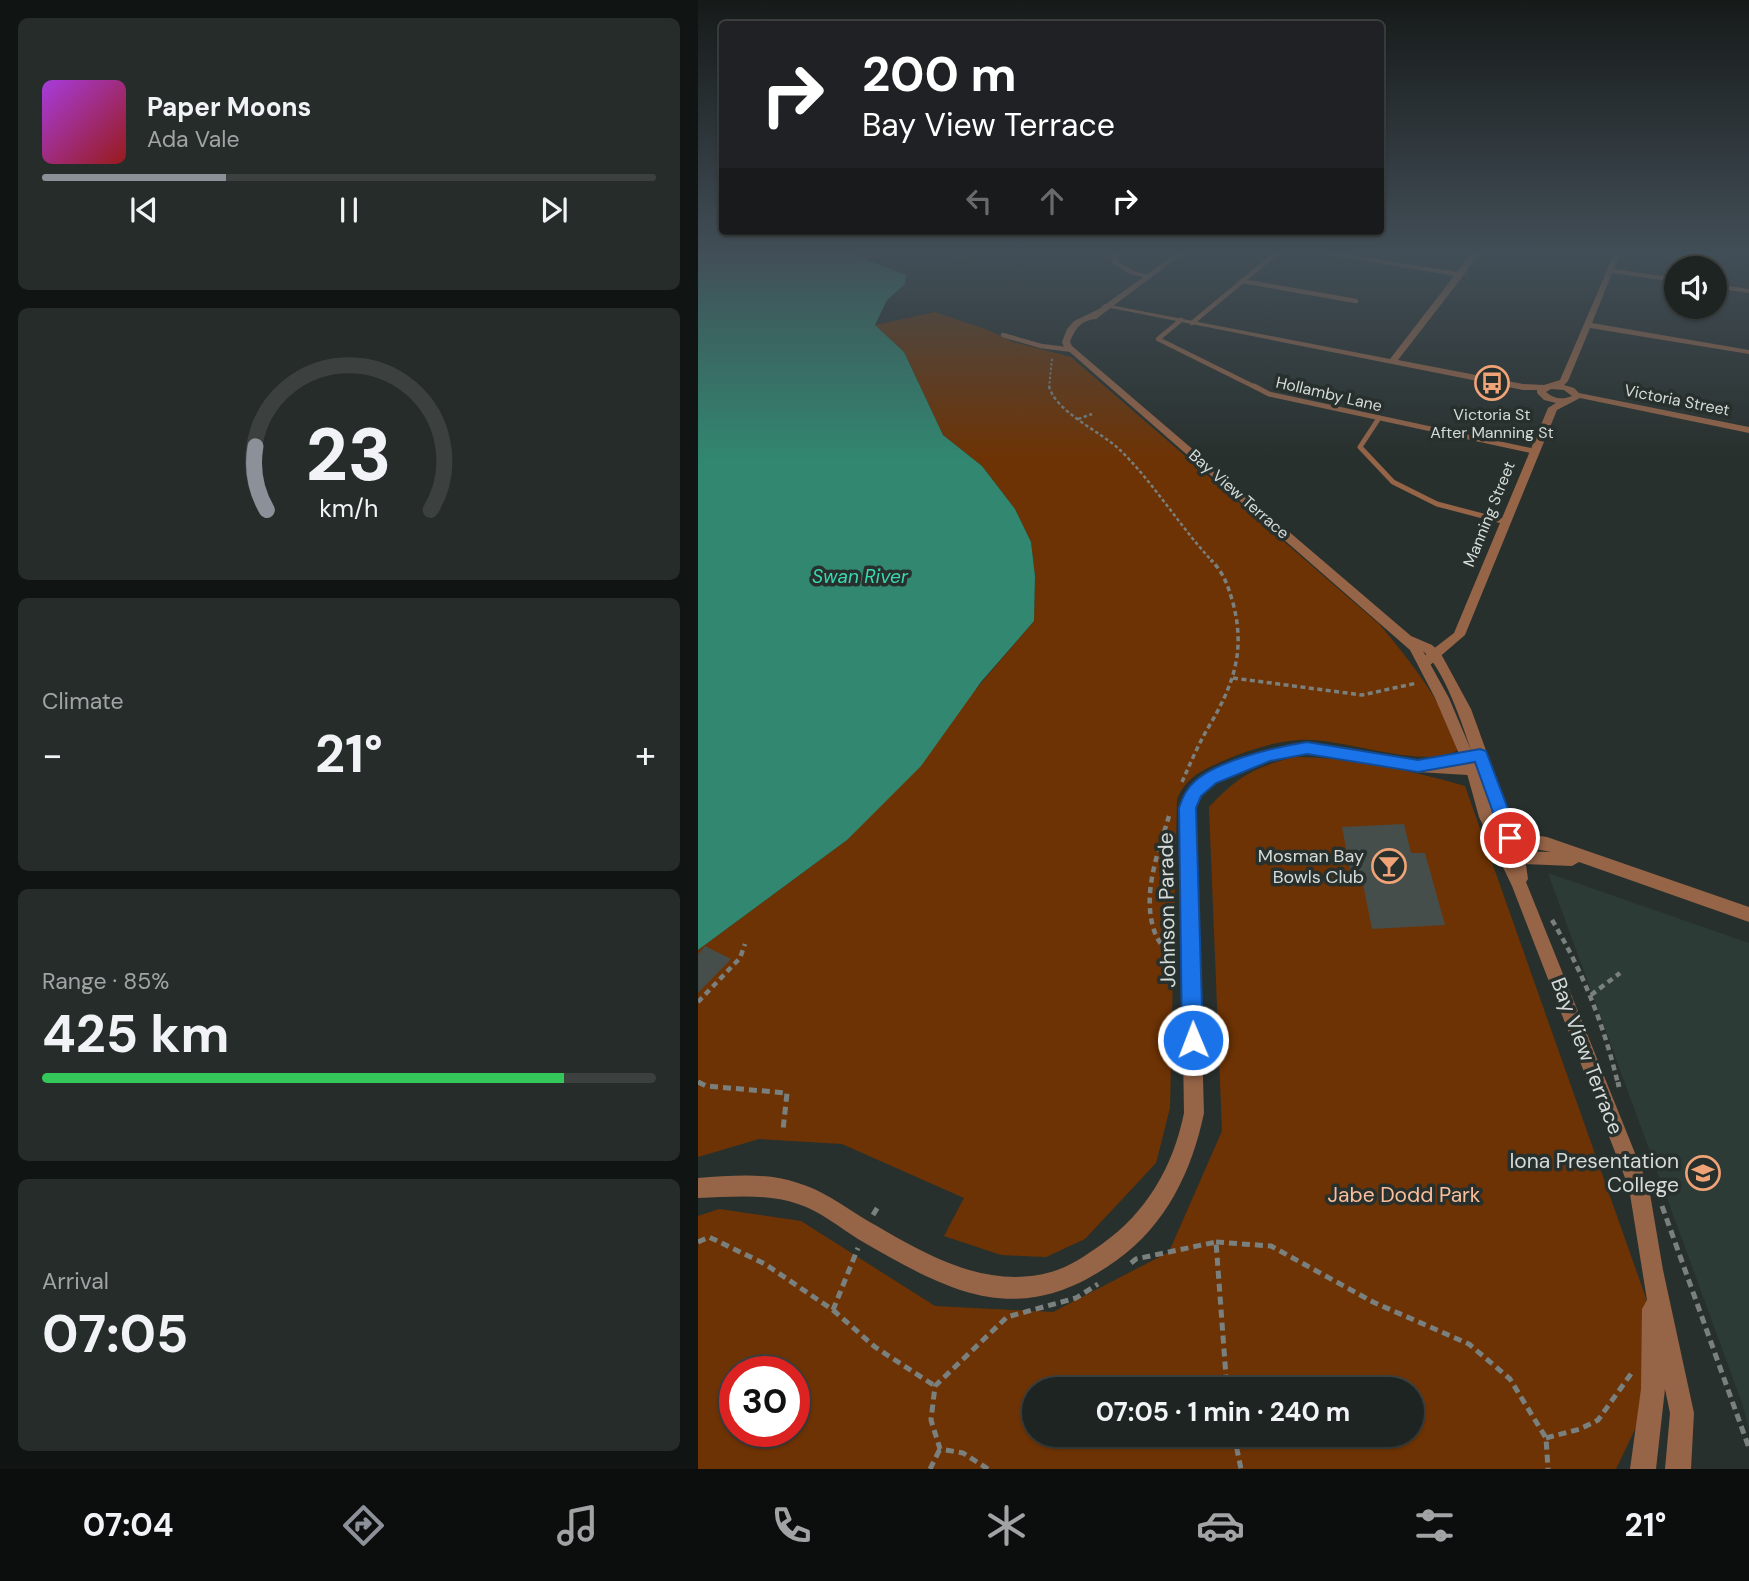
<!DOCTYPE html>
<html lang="en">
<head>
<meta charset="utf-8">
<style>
  :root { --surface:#1e2422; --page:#262c2a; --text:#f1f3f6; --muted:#a1a4a5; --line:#3c4140; --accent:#8c9099 }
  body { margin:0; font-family:"DM Sans",sans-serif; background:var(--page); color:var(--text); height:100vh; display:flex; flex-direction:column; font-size:26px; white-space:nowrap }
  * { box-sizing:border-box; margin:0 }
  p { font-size:23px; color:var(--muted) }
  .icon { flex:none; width:38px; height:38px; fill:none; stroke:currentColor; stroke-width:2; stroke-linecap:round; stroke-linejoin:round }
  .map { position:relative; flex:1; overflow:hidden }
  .drawer { display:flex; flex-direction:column; gap:18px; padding:18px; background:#101413; width:698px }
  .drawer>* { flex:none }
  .banner { position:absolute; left:21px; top:21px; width:665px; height:214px; border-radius:7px; box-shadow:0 2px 5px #0004,0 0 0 2px var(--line); background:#202124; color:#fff; overflow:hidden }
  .fabs { position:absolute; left:966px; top:256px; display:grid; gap:14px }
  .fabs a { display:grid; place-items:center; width:63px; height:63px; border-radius:50%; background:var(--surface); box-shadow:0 2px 5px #0004,0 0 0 2px var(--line); font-size:35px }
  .speed { position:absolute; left:21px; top:1356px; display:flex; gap:14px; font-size:35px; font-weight:700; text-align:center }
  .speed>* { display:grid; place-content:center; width:91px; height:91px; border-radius:50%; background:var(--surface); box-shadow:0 2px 5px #0004,0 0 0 2px var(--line); line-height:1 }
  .speed .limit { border:10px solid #d22; background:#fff; color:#111 }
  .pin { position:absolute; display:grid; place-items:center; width:60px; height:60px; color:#fff; margin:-30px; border:4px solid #fff; border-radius:50%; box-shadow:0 2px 7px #0007 }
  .me { position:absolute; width:77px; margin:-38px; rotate:359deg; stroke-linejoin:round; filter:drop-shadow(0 0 5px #0008) }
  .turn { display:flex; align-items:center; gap:24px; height:147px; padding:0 28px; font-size:32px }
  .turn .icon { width:91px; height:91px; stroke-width:2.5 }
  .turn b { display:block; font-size:49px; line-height:60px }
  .lanes { display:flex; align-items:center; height:66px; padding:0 28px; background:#0003; justify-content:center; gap:35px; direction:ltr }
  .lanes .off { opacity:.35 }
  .big { font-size:52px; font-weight:700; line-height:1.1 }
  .drawer .widget { flex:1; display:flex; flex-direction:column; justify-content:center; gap:10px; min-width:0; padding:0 24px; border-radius:10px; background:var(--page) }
  .drawer .dial { align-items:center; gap:0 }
  .dial svg { height:182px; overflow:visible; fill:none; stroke:var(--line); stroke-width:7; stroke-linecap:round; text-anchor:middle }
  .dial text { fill:var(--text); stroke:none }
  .song { display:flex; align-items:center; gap:21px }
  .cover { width:84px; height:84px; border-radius:10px; background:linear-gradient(135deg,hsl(280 70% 55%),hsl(0 70% 35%)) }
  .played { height:7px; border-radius:4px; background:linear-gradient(90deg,var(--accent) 30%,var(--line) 30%) }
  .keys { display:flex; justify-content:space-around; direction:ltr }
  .heat { display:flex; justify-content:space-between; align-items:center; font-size:38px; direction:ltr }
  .charge { height:10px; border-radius:5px; background:linear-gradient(90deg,#34c759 85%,var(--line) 0) }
  .trip { position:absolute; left:324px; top:1377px; width:402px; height:70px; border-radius:35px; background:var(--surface); box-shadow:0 2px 5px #0004,0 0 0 2px var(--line); font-weight:700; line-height:70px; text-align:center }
  .dock { display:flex; height:112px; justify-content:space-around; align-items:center; background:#0c0e0e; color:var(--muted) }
  .dock .icon { width:49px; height:49px }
  .dock .selected { color:var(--accent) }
  .dock b { font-size:32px; color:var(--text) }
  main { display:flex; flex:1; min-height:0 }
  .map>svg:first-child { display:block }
  .built { fill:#2c3b36 }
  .green { fill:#6e3304; fill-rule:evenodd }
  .water { fill:#318770 }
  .building { fill:#454e4b }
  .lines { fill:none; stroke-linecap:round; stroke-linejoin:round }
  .path-far4 { stroke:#7a807e; stroke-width:2; stroke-dasharray:2.5 2; stroke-linecap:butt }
  .path-far3 { stroke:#7a807e; stroke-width:2.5; stroke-dasharray:3.5 2.5; stroke-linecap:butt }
  .path-far2 { stroke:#7a807e; stroke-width:3.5; stroke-dasharray:5 3.5; stroke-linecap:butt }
  .path-far1 { stroke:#7a807e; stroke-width:4.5; stroke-dasharray:6 4.5; stroke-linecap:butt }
  .path { stroke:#7a807e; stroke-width:5; stroke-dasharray:8 5; stroke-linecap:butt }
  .service-far1 { stroke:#966447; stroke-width:4.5 }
  .service { stroke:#966447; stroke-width:5 }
  .minor { fill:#966447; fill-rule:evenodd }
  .tertiary { fill:#966447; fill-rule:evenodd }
  .route { fill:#1a73e8; stroke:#114b97; stroke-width:2 }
  .labels { text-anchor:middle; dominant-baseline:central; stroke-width:7; stroke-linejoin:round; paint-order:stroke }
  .far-street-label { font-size:16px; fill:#d6dbd9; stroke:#28302d }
  .far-poi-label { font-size:16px; fill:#d6dbd9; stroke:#28302d }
  .poi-label { font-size:18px; fill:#d6dbd9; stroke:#28302d; text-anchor:end }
  .water-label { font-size:19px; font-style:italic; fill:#38dbb3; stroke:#28302d }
  .near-street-label { font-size:21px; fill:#d6dbd9; stroke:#28302d }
  .near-poi-label { font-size:21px; fill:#d6dbd9; stroke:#28302d; text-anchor:end }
  .near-park-label { font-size:21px; fill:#fbbe9b; stroke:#28302d }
</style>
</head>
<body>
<main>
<section class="drawer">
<div class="widget">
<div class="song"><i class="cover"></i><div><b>Paper Moons</b><p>Ada Vale</p></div></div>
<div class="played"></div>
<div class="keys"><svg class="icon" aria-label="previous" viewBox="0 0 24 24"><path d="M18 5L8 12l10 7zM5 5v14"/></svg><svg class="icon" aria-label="pause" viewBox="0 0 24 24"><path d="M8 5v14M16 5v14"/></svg><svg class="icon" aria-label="next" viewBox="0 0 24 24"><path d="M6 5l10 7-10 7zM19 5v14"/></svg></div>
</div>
<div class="widget dial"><svg viewBox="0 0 100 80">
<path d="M14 69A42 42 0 1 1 86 69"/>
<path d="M14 69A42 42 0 0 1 9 41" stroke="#8c9099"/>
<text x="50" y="56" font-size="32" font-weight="700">23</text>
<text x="50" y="72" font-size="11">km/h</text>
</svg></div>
<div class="widget"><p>Climate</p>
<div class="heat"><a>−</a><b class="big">21°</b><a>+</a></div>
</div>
<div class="widget"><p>Range · 85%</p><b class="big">425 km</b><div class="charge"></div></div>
<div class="widget"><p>Arrival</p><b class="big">07:05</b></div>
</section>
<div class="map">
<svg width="1051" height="1469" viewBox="0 0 1051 1469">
  <rect width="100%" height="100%" fill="#28302d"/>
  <path class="built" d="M850 873 1051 943V1428L1044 1403Z"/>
  <g class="green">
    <path d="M237 312 290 330 315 342 373 357 682 625C713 662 746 703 760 750 724 771 644 736 600 740 576 742 549 750 527 760 505 770 489 776 479 799L472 1108 458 1163 387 1239 348 1257 303 1255 246 1236 266 1198 144 1144 61 1139 0 1157V950L149 840 336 621 337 576 333 542 317 509 284 466 245 435 206 352 177 325Z"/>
    <path d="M596 757C654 757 711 770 767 786L949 1301 951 1400 918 1469H0V1216L21 1209 103 1221 237 1306 355 1312 471 1252 524 1131 511 807C539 777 557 767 596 757ZM37 1372H96V1432H37ZM336 1390H714V1435H336Z"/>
  </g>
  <path class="water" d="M0 254H160L161 257 208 275 207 284 189 300 177 325 206 352 245 435 284 466 317 509 333 542 337 576 336 621 283 682 223 766 149 840 0 950Z"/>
  <g class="building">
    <path d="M706 824 713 853H727L747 925 674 929 664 879H654L644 827Z"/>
    <path d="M7 946 33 959 0 993V954Z"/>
  </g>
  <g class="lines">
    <path class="path-far4" d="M351 388 354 358"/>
    <g class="path-far3">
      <path d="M351 386C357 412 404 432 422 450 456 483 482 527 515 562"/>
      <path d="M380 419 394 414"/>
    </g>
    <g class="path-far2">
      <path d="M535 678 664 695 719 683"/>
      <path d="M484 782C492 764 500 745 510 728 535 686 548 652 535 603 530 586 526 573 513 560"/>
    </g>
    <g class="path-far1">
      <path d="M471 816C460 853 443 895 457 933 461 943 469 952 474 961"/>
      <path d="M854 920C885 972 906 1025 920 1084"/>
      <path d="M893 995 922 973"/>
      <path d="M0 1002 42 958 47 944"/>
      <path d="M0 1082 4 1084"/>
    </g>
    <g class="path">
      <path d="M0 1082 8 1086 89 1093 85 1130"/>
      <path d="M920 1082 921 1087"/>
      <path d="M964 1206 1051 1448"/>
      <path d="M175 1215 181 1205"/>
      <path d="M0 1242 11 1237 67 1264 135 1310 160 1248"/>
      <path d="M518 1242 573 1246 675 1302 771 1344 812 1379 848 1438 850 1469"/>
      <path d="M433 1263 438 1259 518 1242 529 1390"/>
      <path d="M135 1310 177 1347 237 1386"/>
      <path d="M536 1435 543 1469"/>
      <path d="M848 1438 882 1429 900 1420 935 1371"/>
      <path d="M232 1469 242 1449"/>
      <path d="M290 1469 265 1453 242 1449 233 1420 237 1386 309 1317 378 1298 400 1284"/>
    </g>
    <g class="service-far1">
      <path d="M544 281 658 301"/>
      <path d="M483 320 460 339 559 388"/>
      <path d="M494 323 577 254"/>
      <path d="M305 335 343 346 375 350"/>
    </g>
    <g class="service">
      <path d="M556 386 571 394 835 451"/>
      <path d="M681 418 662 447 695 482 739 504 808 522"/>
    </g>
    <g class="minor">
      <path d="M259 254H266L262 257Z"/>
      <path d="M412 254H418L420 262 436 271 453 276 450 278 432 274 415 264Z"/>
      <path d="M629 254H645L759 272 773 254H780L765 276 700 360 825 384 846 385 862 380 916 254H922L916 269 978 278V282L914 273 894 323 1051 350V354L892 328 870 381 866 385 876 388 881 393 1051 427V433L882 398 859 410 767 635 731 666H721L720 663 721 660 756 633 850 408 858 403 846 400 839 393V390H825L403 306 407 304 692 359 756 276ZM853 389 866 390 874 396C864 400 856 399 848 392Z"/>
      <path d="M1017 284 1051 289V293L1017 288Z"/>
      <path d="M609 743 720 760 786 764 791 766 793 770 791 774 786 776 720 772 609 753 589 755 537 772 517 783 502 796 497 808 506 1113C494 1171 468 1225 419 1260 321 1331 253 1293 160 1239 141 1227 122 1211 100 1204 68 1193 33 1197 0 1198V1178C33 1176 68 1172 100 1183 124 1190 144 1205 165 1218 222 1251 285 1291 353 1272 372 1267 388 1255 404 1244 449 1212 475 1167 486 1113L481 808C485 802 487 794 492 788 512 761 577 746 609 743Z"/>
      <path d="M802 830 849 837 1051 907V922L881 862 874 866 804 863 802 858 804 853 810 851 853 852 797 841 794 836 797 831Z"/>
    </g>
    <path class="tertiary" d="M477 254H484L398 319C383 320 377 329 372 342L374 346 713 636 734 645 742 652 773 709 827 858 830 879 828 882 951 1188 965 1270 996 1413 993 1469H967L972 1413 967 1389 958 1469H932L943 1389 944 1309 949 1300 931 1188 814 886 781 817 768 770 737 698 712 650 366 347 364 342 369 329 376 321 401 309ZM725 651C747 671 763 721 773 750L751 698Z"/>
  </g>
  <linearGradient id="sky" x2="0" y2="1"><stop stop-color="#161a19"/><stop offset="0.55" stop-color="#424e57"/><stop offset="1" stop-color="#424e57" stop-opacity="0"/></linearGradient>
  <rect width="1051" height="460" fill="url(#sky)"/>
  <path class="route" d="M609 742 720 760 782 749 788 751 821 838 818 843 812 845 806 843 777 762 720 772 609 754 572 761 518 783 503 796 498 808 505 1040 502 1047 495 1050 487 1047 484 1040 481 808C483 802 486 794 490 789 508 762 578 747 609 742Z"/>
  <defs>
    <g id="bus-ring" transform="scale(1.75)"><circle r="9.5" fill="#28302d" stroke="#efa377" stroke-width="1.5"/><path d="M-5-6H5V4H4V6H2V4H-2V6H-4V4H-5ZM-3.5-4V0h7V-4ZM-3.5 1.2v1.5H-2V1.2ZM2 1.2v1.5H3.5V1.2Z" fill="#efa377"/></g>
    <g id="bar-ring" transform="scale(1.75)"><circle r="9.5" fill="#28302d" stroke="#efa377" stroke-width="1.5"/><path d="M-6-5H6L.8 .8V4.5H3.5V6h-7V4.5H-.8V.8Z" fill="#efa377"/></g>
    <g id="school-ring" transform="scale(1.75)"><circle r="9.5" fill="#28302d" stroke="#efa377" stroke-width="1.5"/><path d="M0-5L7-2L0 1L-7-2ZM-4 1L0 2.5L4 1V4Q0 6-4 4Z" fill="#efa377"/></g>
  </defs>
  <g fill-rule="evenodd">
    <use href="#bus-ring" x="794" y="383"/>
    <use href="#bar-ring" x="691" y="866"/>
    <use href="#school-ring" x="1005" y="1173"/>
  </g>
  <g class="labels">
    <g class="far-street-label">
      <text transform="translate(631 394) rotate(13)">Hollamby Lane</text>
      <text transform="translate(979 400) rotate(11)">Victoria Street</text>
      <text transform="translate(541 494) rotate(41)">Bay View Terrace</text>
      <text transform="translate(791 514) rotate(-68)">Manning Street</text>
    </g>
    <g class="far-poi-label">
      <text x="794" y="414">Victoria St<tspan x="794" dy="18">After Manning St</tspan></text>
    </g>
    <g class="poi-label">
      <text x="666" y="856">Mosman Bay<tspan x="666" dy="21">Bowls Club</tspan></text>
    </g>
    <g class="water-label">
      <text x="162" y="576">Swan River</text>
    </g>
    <g class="near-street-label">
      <text transform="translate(469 910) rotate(-91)">Johnson Parade</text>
      <text transform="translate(889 1056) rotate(69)">Bay View Terrace</text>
    </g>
    <g class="near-poi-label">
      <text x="981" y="1161">Iona Presentation<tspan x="981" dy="24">College</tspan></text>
    </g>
    <g class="near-park-label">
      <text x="706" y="1195">Jabe Dodd Park</text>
    </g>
  </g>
</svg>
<div class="fabs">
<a><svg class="icon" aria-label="sound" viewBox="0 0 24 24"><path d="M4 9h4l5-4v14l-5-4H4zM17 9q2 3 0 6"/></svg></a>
</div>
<div class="speed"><div class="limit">30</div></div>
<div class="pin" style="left:812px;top:838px;background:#d93025"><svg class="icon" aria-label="arrive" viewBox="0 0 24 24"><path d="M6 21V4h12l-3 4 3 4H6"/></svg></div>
<svg class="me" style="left:495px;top:1040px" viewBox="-20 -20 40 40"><circle r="17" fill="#1a73e8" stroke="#fff" stroke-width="3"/><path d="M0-11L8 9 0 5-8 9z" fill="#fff"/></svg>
<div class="trip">07:05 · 1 min · 240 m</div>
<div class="banner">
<div class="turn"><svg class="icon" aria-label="right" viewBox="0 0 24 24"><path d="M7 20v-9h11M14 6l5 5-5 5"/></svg><div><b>200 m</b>Bay View Terrace</div></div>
<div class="lanes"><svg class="icon off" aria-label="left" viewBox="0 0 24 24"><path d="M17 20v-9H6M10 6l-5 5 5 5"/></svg><svg class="icon off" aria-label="ahead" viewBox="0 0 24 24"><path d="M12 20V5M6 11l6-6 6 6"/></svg><svg class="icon" aria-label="right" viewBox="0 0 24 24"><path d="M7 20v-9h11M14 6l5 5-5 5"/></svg></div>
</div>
</div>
</main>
<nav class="dock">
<b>07:04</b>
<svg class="icon selected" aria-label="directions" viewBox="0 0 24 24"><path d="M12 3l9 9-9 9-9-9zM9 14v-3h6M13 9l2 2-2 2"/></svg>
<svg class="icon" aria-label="music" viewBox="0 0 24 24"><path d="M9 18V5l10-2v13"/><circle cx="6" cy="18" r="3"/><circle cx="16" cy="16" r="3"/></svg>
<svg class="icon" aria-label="phone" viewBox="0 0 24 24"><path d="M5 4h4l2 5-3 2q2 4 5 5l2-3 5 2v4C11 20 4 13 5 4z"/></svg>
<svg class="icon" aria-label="climate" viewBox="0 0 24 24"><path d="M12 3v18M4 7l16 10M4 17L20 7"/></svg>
<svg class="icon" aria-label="car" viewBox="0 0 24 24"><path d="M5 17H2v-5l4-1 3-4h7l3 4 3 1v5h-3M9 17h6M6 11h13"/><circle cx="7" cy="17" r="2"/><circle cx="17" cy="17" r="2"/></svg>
<svg class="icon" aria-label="filters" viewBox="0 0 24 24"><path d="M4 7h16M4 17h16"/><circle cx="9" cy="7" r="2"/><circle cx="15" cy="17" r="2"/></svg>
<b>21°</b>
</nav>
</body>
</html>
